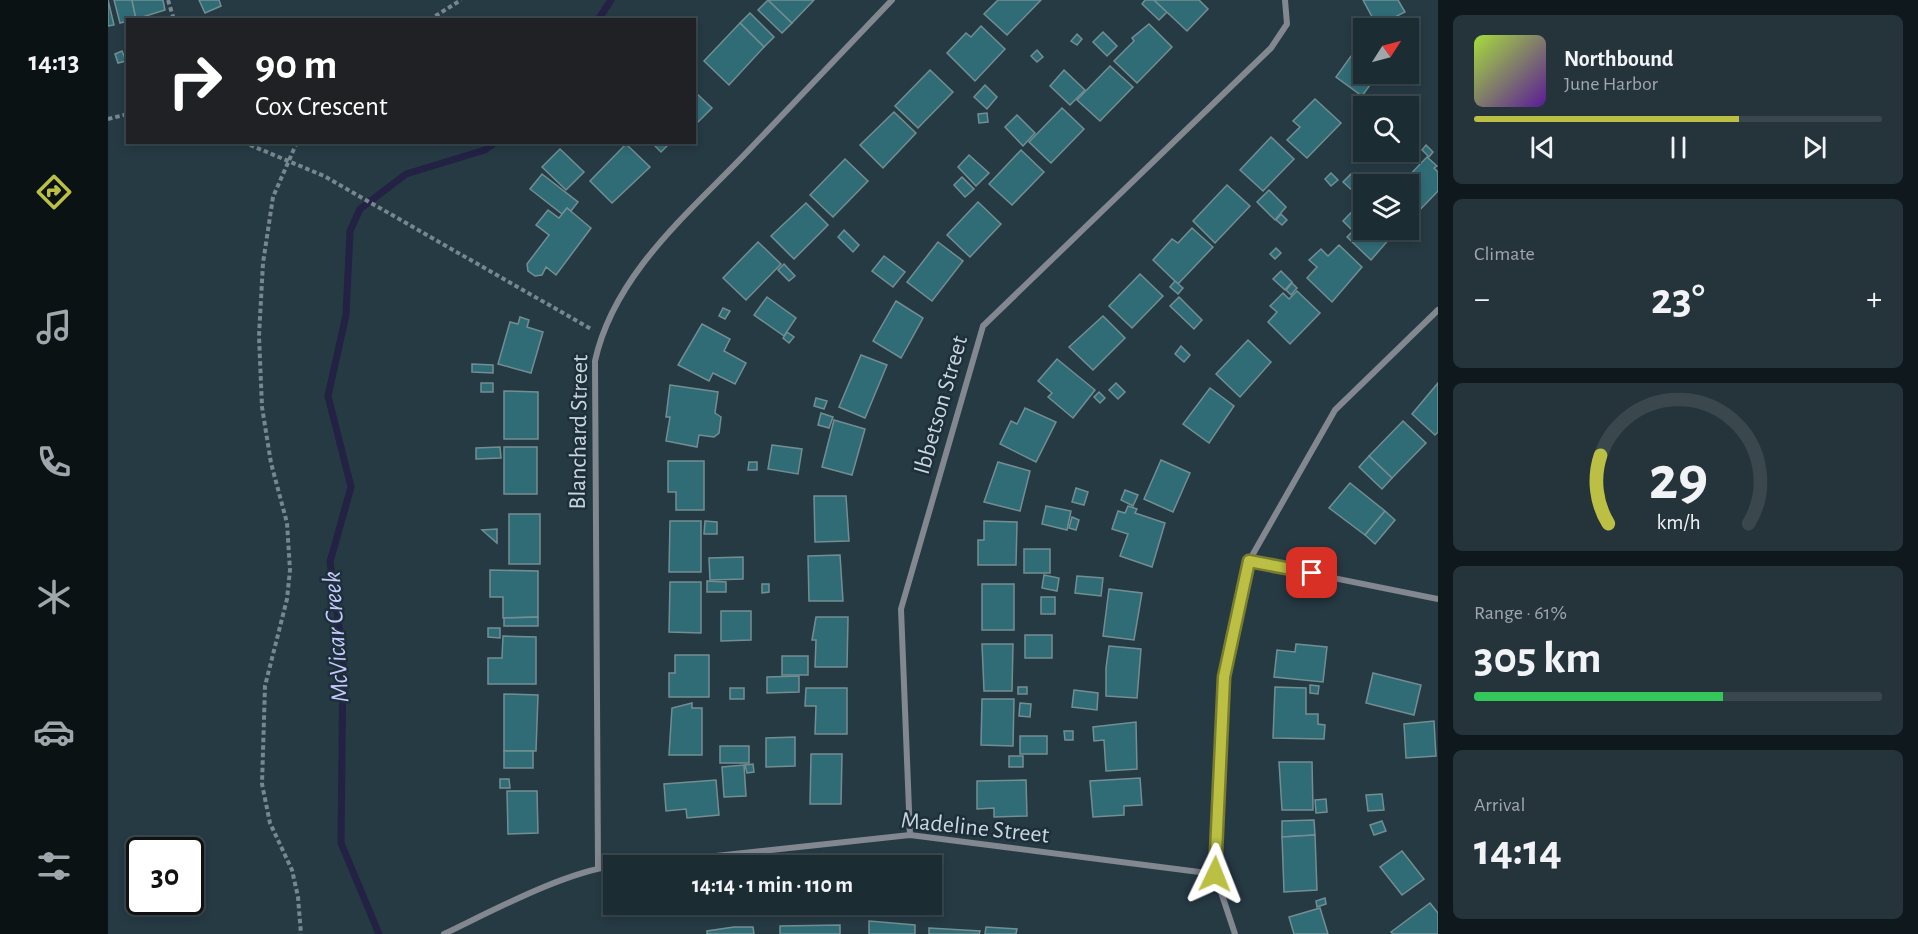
<!DOCTYPE html>
<html lang="en">
<head>
<meta charset="utf-8">
<style>
  :root { --surface:#1c2c33; --page:#25343b; --text:#f1f3f6; --muted:#a0a7ac; --line:#3a484e; --accent:#bbc044 }
  body { margin:0; font-family:"Alegreya Sans",sans-serif; background:var(--page); color:var(--text); height:100vh; display:flex; flex-direction:column; font-size:22px; white-space:nowrap }
  * { box-sizing:border-box; margin:0 }
  p { font-size:20px; color:var(--muted) }
  .icon { flex:none; width:33px; height:33px; fill:none; stroke:currentColor; stroke-width:2; stroke-linecap:round; stroke-linejoin:round }
  .map { position:relative; flex:1; overflow:hidden }
  .panel { display:flex; flex-direction:column; gap:15px; padding:15px; background:#0f181c; width:480px }
  .panel>* { flex:none }
  .hud { position:absolute; left:18px; top:18px; width:570px; height:126px; border-radius:0px; box-shadow:0 3px 9px #0003,0 0 0 2px var(--line); background:#202124; color:#fff; overflow:hidden }
  .needle { width:39px; rotate:54deg }
  .controls { position:absolute; left:1245px; top:18px; display:grid; gap:12px }
  .controls a { display:grid; place-items:center; width:66px; height:66px; border-radius:0px; background:var(--surface); box-shadow:0 3px 9px #0003,0 0 0 2px var(--line); font-size:30px }
  .speed { position:absolute; left:18px; top:837px; display:flex; gap:12px; font-size:30px; font-weight:700; text-align:center }
  .speed>* { display:grid; place-content:center; width:78px; height:78px; border-radius:50%; background:var(--surface); box-shadow:0 3px 9px #0003,0 0 0 2px var(--line); line-height:1 }
  .speed .limit { border:3px solid #111; border-radius:9px; background:#fff; color:#111 }
  .pin { position:absolute; display:grid; place-items:center; width:51px; height:51px; color:#fff; margin:-26px; border-radius:12px; box-shadow:0 3px 9px #0006 }
  .me { position:absolute; width:66px; margin:-33px; rotate:2deg; stroke-linejoin:round; filter:drop-shadow(0 0 4px #0008) }
  .turn { display:flex; align-items:center; gap:21px; height:126px; padding:0 30px; font-size:27px }
  .turn .icon { width:78px; height:78px; stroke-width:2.5 }
  .turn b { display:block; font-size:42px; line-height:51px }
  .big { font-size:45px; font-weight:700; line-height:1.1 }
  .panel .tile { flex:1; display:flex; flex-direction:column; justify-content:center; gap:9px; min-width:0; padding:0 21px; border-radius:9px; background:var(--page) }
  .panel .dial { align-items:center; gap:0 }
  .dial svg { height:156px; overflow:visible; fill:none; stroke:var(--line); stroke-width:7; stroke-linecap:round; text-anchor:middle }
  .dial text { fill:var(--text); stroke:none }
  .song { display:flex; align-items:center; gap:18px }
  .cover { width:72px; height:72px; border-radius:9px; background:linear-gradient(135deg,hsl(80 70% 55%),hsl(270 70% 35%)) }
  .played { height:6px; border-radius:3px; background:linear-gradient(90deg,var(--accent) 65%,var(--line) 65%) }
  .keys { display:flex; justify-content:space-around; direction:ltr }
  .heat { display:flex; justify-content:space-between; align-items:center; font-size:33px; direction:ltr }
  .charge { height:9px; border-radius:4px; background:linear-gradient(90deg,#34c759 61%,var(--line) 0) }
  .trip { position:absolute; left:495px; top:855px; width:339px; height:60px; border-radius:0px; background:var(--surface); box-shadow:0 3px 9px #0003,0 0 0 2px var(--line); font-weight:700; line-height:60px; text-align:center }
  main { display:flex; flex:1; min-height:0 }
  .menu { display:flex; flex-direction:column; width:108px; justify-content:space-around; align-items:center; background:#0b1214; color:var(--muted) }
  .menu .icon { width:42px; height:42px }
  .menu .on { color:var(--accent) }
  .menu b { font-size:27px; color:var(--text) }
  .map>svg:first-child { display:block }
  .lines { fill:none; stroke-linecap:round; stroke-linejoin:round }
  .stream { stroke:#232144; stroke-width:7 }
  .building { fill:#306c76; stroke:#738e92; stroke-width:1.5 }
  .path { stroke:#778790; stroke-width:4; stroke-dasharray:4.5 3; stroke-linecap:butt }
  .minor { stroke:#828790; stroke-width:6 }
  .route-casing { stroke:#7a7d2c; stroke-width:15 }
  .route { stroke:#bbc044; stroke-width:10 }
  .labels { text-anchor:middle; dominant-baseline:central; stroke-width:5; stroke-linejoin:round; paint-order:stroke }
  .street-label { font-size:24px; fill:#cad6dd; stroke:#1d2f3a }
  .water-label { font-size:26px; font-style:italic; fill:#c7c9ff; stroke:#1d2f3a }
</style>
</head>
<body>
<main>
<nav class="menu">
<b>14:13</b>
<svg class="icon on" aria-label="directions" viewBox="0 0 24 24"><path d="M12 3l9 9-9 9-9-9zM9 14v-3h6M13 9l2 2-2 2"/></svg>
<svg class="icon" aria-label="music" viewBox="0 0 24 24"><path d="M9 18V5l10-2v13"/><circle cx="6" cy="18" r="3"/><circle cx="16" cy="16" r="3"/></svg>
<svg class="icon" aria-label="phone" viewBox="0 0 24 24"><path d="M5 4h4l2 5-3 2q2 4 5 5l2-3 5 2v4C11 20 4 13 5 4z"/></svg>
<svg class="icon" aria-label="climate" viewBox="0 0 24 24"><path d="M12 3v18M4 7l16 10M4 17L20 7"/></svg>
<svg class="icon" aria-label="car" viewBox="0 0 24 24"><path d="M5 17H2v-5l4-1 3-4h7l3 4 3 1v5h-3M9 17h6M6 11h13"/><circle cx="7" cy="17" r="2"/><circle cx="17" cy="17" r="2"/></svg>
<svg class="icon" aria-label="filters" viewBox="0 0 24 24"><path d="M4 7h16M4 17h16"/><circle cx="9" cy="7" r="2"/><circle cx="15" cy="17" r="2"/></svg>
</nav>
<div class="map">
<svg width="1330" height="934" viewBox="0 0 1330 934">
  <rect width="100%" height="100%" fill="#263a44"/>
  <g class="lines">
    <g class="stream">
      <path d="M490 20 503 0"/>
      <path d="M271 934 233 843 235 655 222 562 243 487 220 396 238 315 242 231 252 209 298 174 377 150 388 142"/>
    </g>
  </g>
  <g class="building">
    <path d="M0 0 6 25 0 26Z"/>
    <path d="M6 0H24L28 19 12 23Z"/>
    <path d="M24 0H55L57 10 28 19Z"/>
    <path d="M91 0H111L113 6 97 13Z"/>
    <path d="M660 0 684 23 674 33 650 10Z"/>
    <path d="M660 0H706L684 23Z"/>
    <path d="M890 0H933L899 35 876 14Z"/>
    <path d="M1037 0H1046L1059 12 1051 20 1034 4Z"/>
    <path d="M1046 0H1091L1100 9 1079 31Z"/>
    <path d="M1255 0H1290L1297 12 1269 26Z"/>
    <path d="M642 13 666 37 656 47 632 23Z"/>
    <path d="M632 23 656 47 621 85 596 61Z"/>
    <path d="M1041 24 1064 47 1029 83 1006 61 1026 41 1024 38Z"/>
    <path d="M873 26 897 49 867 81 839 53 858 33 863 37Z"/>
    <path d="M995 32 1009 46 999 56 985 42Z"/>
    <path d="M969 34 974 39 969 45 963 41Z"/>
    <path d="M1256 38V74H1270L1254 96 1228 77Z"/>
    <path d="M929 50 935 57 929 62 923 56Z"/>
    <path d="M14 51 18 61 10 63 7 54Z"/>
    <path d="M1002 66 1025 87 992 121 969 100Z"/>
    <path d="M822 70 845 92 810 128 787 106Z"/>
    <path d="M956 70 977 90 962 105 942 86Z"/>
    <path d="M877 85 889 97 879 109 866 97Z"/>
    <path d="M586 91 604 108 586 126Z"/>
    <path d="M1207 99 1233 123 1199 158 1179 140 1192 127 1185 121Z"/>
    <path d="M954 108 976 129 943 163 921 142Z"/>
    <path d="M786 112 808 133 775 168 752 145Z"/>
    <path d="M879 113 880 122 871 123 870 114Z"/>
    <path d="M909 115 927 133 915 146 897 127Z"/>
    <path d="M1163 137 1186 159 1155 191 1132 170Z"/>
    <path d="M543 142H563L553 152Z"/>
    <path d="M518 144 542 167 504 203 482 181Z"/>
    <path d="M1318 145 1325 152 1321 157 1314 150Z"/>
    <path d="M452 149 476 172 458 190 434 167Z"/>
    <path d="M913 150 936 172 904 205 881 184Z"/>
    <path d="M861 155 881 173 868 186 850 167Z"/>
    <path d="M1319 157 1329 166 1326 168 1330 172V191L1306 216 1300 210V184H1293Z"/>
    <path d="M737 159 760 181 725 217 702 195Z"/>
    <path d="M1223 173 1230 180 1223 186 1217 179Z"/>
    <path d="M1244 173 1255 183 1246 192 1235 182Z"/>
    <path d="M434 174 470 202 463 211 459 208 454 214 422 189Z"/>
    <path d="M854 177 866 189 857 197 846 185Z"/>
    <path d="M1119 185 1142 206 1107 243 1085 221Z"/>
    <path d="M1161 190 1178 207 1167 220 1149 202Z"/>
    <path d="M1256 199V230H1289L1263 260 1239 237 1245 231 1235 221Z"/>
    <path d="M870 202 893 224 862 257 839 235Z"/>
    <path d="M698 203 720 225 686 259 663 236Z"/>
    <path d="M459 208 483 228 448 275 438 267 434 275 427 276 420 271 419 264 441 235 428 225 440 210 451 218Z"/>
    <path d="M1173 214 1179 220 1174 225 1168 220Z"/>
    <path d="M1084 228 1105 247 1070 284 1045 260 1064 239 1070 243Z"/>
    <path d="M736 230 751 245 745 252 730 237Z"/>
    <path d="M650 242 673 264 638 300 615 278Z"/>
    <path d="M830 242 855 261 824 301 799 282Z"/>
    <path d="M1231 245 1254 267 1224 302 1199 278 1209 267 1201 260 1213 249 1220 256Z"/>
    <path d="M1168 248 1173 253 1167 259 1162 254Z"/>
    <path d="M776 256 797 272 785 287 764 271Z"/>
    <path d="M676 264 687 276 681 281 670 270Z"/>
    <path d="M1173 271 1184 282 1177 290 1165 279Z"/>
    <path d="M1032 274 1055 296 1024 328 1001 306Z"/>
    <path d="M1067 281 1075 288 1070 294 1062 287Z"/>
    <path d="M1184 283 1189 288 1183 295 1178 290Z"/>
    <path d="M1189 291 1212 313 1182 344 1160 322 1169 312 1162 306 1175 293 1181 299Z"/>
    <path d="M659 297 688 318 676 336 646 315Z"/>
    <path d="M1071 297 1094 320 1086 329 1062 306Z"/>
    <path d="M788 301 815 318 793 358 765 341Z"/>
    <path d="M615 308 622 311 617 319 611 316Z"/>
    <path d="M995 316 1017 338 985 370 961 347Z"/>
    <path d="M412 317 421 320 419 327 435 332 423 373 390 364 402 322 410 324Z"/>
    <path d="M594 324 622 339 616 351 638 363 627 384 605 373 601 381 570 365Z"/>
    <path d="M679 332 686 337 681 343 675 338Z"/>
    <path d="M1140 340 1163 362 1132 397 1108 374Z"/>
    <path d="M1073 346 1082 355 1076 362 1067 354Z"/>
    <path d="M753 355 779 365 757 418 731 407Z"/>
    <path d="M949 359 987 390 965 418 940 397 944 393 930 381Z"/>
    <path d="M364 364 385 365V373L364 372Z"/>
    <rect x="373" y="383" width="12" height="9"/>
    <path d="M1008 383 1017 392 1010 399 1001 390Z"/>
    <path d="M1330 383V432L1327 435 1304 414Z"/>
    <path d="M562 385 610 392 607 413 613 417 611 433 606 437 591 435 589 447 558 441 562 417H558Z"/>
    <path d="M1102 388 1126 406 1101 443 1075 424Z"/>
    <path d="M396 391 430 392V439H396Z"/>
    <path d="M991 392 997 398 992 403 986 397Z"/>
    <path d="M708 398 719 401 716 409 706 406Z"/>
    <path d="M917 408 948 422 928 462 892 444 903 421 909 424Z"/>
    <path d="M713 413 725 417 721 428 710 425Z"/>
    <path d="M726 420 757 429 744 475 714 467Z"/>
    <path d="M1295 421 1318 443 1284 478 1261 456Z"/>
    <path d="M664 445 694 449 690 474 660 469Z"/>
    <path d="M392 447 393 458 368 459V448Z"/>
    <rect x="396" y="447" width="33" height="47"/>
    <path d="M1261 456 1284 478 1274 489 1251 467Z"/>
    <path d="M1053 460 1082 473 1065 512 1036 499Z"/>
    <path d="M560 461H596V510H568V492H560Z"/>
    <path d="M641 462H649V470H640Z"/>
    <path d="M890 462 922 471 912 511 876 502Z"/>
    <path d="M1242 483 1277 511 1257 535 1221 508Z"/>
    <path d="M968 488 980 492 976 505 964 502Z"/>
    <path d="M1017 490 1030 495 1025 506 1013 500Z"/>
    <path d="M706 496H738L741 541 707 542Z"/>
    <path d="M938 506 963 511 959 530 934 524Z"/>
    <path d="M1020 506 1029 509 1027 513 1057 523 1044 567 1012 556 1020 534 1004 529 1010 511 1017 513Z"/>
    <path d="M1277 511 1287 520 1267 544 1257 535Z"/>
    <rect x="401" y="514" width="31" height="50"/>
    <path d="M964 517 971 520 968 530 961 528Z"/>
    <path d="M562 521H593V572H561Z"/>
    <path d="M597 521 609 522V534H596Z"/>
    <path d="M876 521 909 522 908 565H870V540H876Z"/>
    <path d="M389 529V543L374 530Z"/>
    <rect x="916" y="549" width="26" height="24"/>
    <path d="M732 555 735 601H701L700 556Z"/>
    <path d="M635 557V579L602 580 601 558Z"/>
    <path d="M382 570 430 571V617L395 618V597H382Z"/>
    <path d="M936 575 951 578 949 591 934 588Z"/>
    <path d="M969 576 995 578 993 596 967 593Z"/>
    <path d="M599 581 618 582V592H599Z"/>
    <path d="M562 582H593V633L561 632Z"/>
    <path d="M654 584H661V592L654 593Z"/>
    <rect x="874" y="584" width="32" height="46"/>
    <path d="M1001 589 1034 593 1026 640 995 636Z"/>
    <rect x="933" y="597" width="14" height="17"/>
    <path d="M613 611H643V640L613 641Z"/>
    <path d="M430 617V626H396V618Z"/>
    <path d="M708 617H740L739 667H707L708 640H704Z"/>
    <path d="M380 628H392V638L380 637Z"/>
    <rect x="917" y="635" width="27" height="23"/>
    <path d="M395 636 428 637V684H380V658H394Z"/>
    <path d="M874 644H905L904 691H876Z"/>
    <path d="M1188 644 1219 647 1215 682 1166 677 1169 650 1187 652Z"/>
    <path d="M1001 646 1033 649 1029 698 998 696V668Z"/>
    <path d="M567 655H601V697H561V673H567Z"/>
    <rect x="674" y="656" width="26" height="19"/>
    <path d="M1265 673 1313 685 1306 715 1258 703Z"/>
    <path d="M691 676V692L659 693V677Z"/>
    <path d="M1202 685 1211 686 1210 694 1202 693Z"/>
    <rect x="910" y="687" width="9" height="7"/>
    <path d="M1167 687 1198 688V714H1210V724L1217 725 1216 739 1165 738Z"/>
    <rect x="622" y="688" width="14" height="11"/>
    <path d="M698 688H739V734H707L708 706H697Z"/>
    <path d="M966 690 990 693 989 710 964 707Z"/>
    <path d="M396 694 430 695 428 751H396Z"/>
    <path d="M874 699H906L905 746 873 745Z"/>
    <path d="M584 703V708H594V755H561L564 708Z"/>
    <path d="M912 703 923 704 922 717 911 716Z"/>
    <path d="M1326 721 1328 756 1298 758 1296 724Z"/>
    <path d="M1028 722 1029 769 998 771 996 740 986 741 985 727Z"/>
    <path d="M956 731H965V740H957Z"/>
    <rect x="912" y="736" width="27" height="18"/>
    <path d="M687 737V766L658 767V738Z"/>
    <rect x="612" y="746" width="29" height="17"/>
    <rect x="396" y="751" width="29" height="17"/>
    <path d="M703 754H734L733 804H702Z"/>
    <rect x="901" y="756" width="14" height="11"/>
    <path d="M1171 762H1204L1205 810H1174Z"/>
    <path d="M645 764 646 772 639 773 637 765Z"/>
    <path d="M636 765 638 796 616 797 614 767Z"/>
    <path d="M1032 778 1034 805 1016 806V815L985 817 982 781Z"/>
    <path d="M392 779H401L402 788H392Z"/>
    <path d="M608 780 611 815 579 818 578 809 558 811 556 784Z"/>
    <path d="M918 780 919 816 886 817V808L869 809V781Z"/>
    <path d="M399 791H429L430 833 400 834Z"/>
    <path d="M1274 794 1276 810 1260 811 1258 795Z"/>
    <path d="M1218 799 1219 812 1208 813 1207 800Z"/>
    <path d="M1206 820 1207 835 1174 837V821Z"/>
    <path d="M1274 821 1278 831 1266 835 1262 825Z"/>
    <path d="M1207 835 1209 890 1176 892 1174 837Z"/>
    <path d="M1294 851 1316 879 1294 895 1272 867Z"/>
    <path d="M1217 898 1218 904 1209 907 1208 901Z"/>
    <path d="M1322 903 1330 913V934H1285L1283 932Z"/>
    <path d="M1212 908 1220 934H1186L1181 917Z"/>
    <path d="M761 921 807 925V934H761Z"/>
    <path d="M732 925V934H672V926Z"/>
    <path d="M626 927H645L646 934H599V931Z"/>
    <path d="M878 927 909 929 908 934H877Z"/>
    <path d="M821 928 872 931 871 934H821Z"/>
  </g>
  <g class="lines">
    <g class="path">
      <path d="M60 0 66 20"/>
      <path d="M321 20 353 0"/>
      <path d="M0 119 20 114"/>
      <path d="M135 142 216 176 483 329"/>
      <path d="M189 142 165 197 155 263 151 336 154 407 163 463 179 523 182 570 179 599 157 686 154 784 162 823 184 870 190 897 193 934"/>
    </g>
    <g class="minor">
      <path d="M1141 561 1330 599"/>
      <path d="M802 835 793 609 875 326 1163 48 1179 24 1177 0"/>
      <path d="M515 866 802 835 1107 874"/>
      <path d="M490 868 487 361C506 274 581 213 640 151 688 101 736 50 784 0"/>
      <path d="M336 934C382 912 456 872 506 866"/>
      <path d="M1127 934 1107 874 1116 677 1141 561 1227 410 1330 310"/>
    </g>
  </g>
  <g class="lines">
    <g class="route-casing">
      <path id="route" d="M1107 874 1116 677 1141 561 1204 573"/>
    </g>
    <use href="#route" class="route"/>
  </g>
  <g class="labels">
    <g class="street-label">
      <text transform="translate(833 405) rotate(-74)">Ibbetson Street</text>
      <text transform="translate(471 432) rotate(-89)">Blanchard Street</text>
      <text transform="translate(867 828) rotate(6)">Madeline Street</text>
    </g>
    <g class="water-label">
      <text transform="translate(228 637) rotate(-94)">McVicar Creek</text>
    </g>
  </g>
</svg>
<div class="controls">
<a><svg class="needle" viewBox="-14 -14 28 28"><path d="M0-13l5 13h-10z" fill="#e53935"/><path d="M0 13l5-13h-10z" fill="#a0a7ac"/></svg></a>
<a><svg class="icon" aria-label="search" viewBox="0 0 24 24"><circle cx="10" cy="10" r="6"/><path d="M15 15l6 6"/></svg></a>
<a><svg class="icon" aria-label="layers" viewBox="0 0 24 24"><path d="M12 4l9 5-9 5-9-5zM3 14l9 5 9-5"/></svg></a>
</div>
<div class="speed"><div class="limit">30</div></div>
<div class="pin" style="left:1204px;top:573px;background:#d93025"><svg class="icon" aria-label="arrive" viewBox="0 0 24 24"><path d="M6 21V4h12l-3 4 3 4H6"/></svg></div>
<svg class="me" style="left:1107px;top:874px" viewBox="-20 -20 40 40"><path d="M0-17L14 15 0 8-14 15z" fill="#bbc044" stroke="#fff" stroke-width="4"/></svg>
<div class="trip">14:14 · 1 min · 110 m</div>
<div class="hud">
<div class="turn"><svg class="icon" aria-label="right" viewBox="0 0 24 24"><path d="M7 20v-9h11M14 6l5 5-5 5"/></svg><div><b>90 m</b>Cox Crescent</div></div>
</div>
</div>
<section class="panel">
<div class="tile">
<div class="song"><i class="cover"></i><div><b>Northbound</b><p>June Harbor</p></div></div>
<div class="played"></div>
<div class="keys"><svg class="icon" aria-label="previous" viewBox="0 0 24 24"><path d="M18 5L8 12l10 7zM5 5v14"/></svg><svg class="icon" aria-label="pause" viewBox="0 0 24 24"><path d="M8 5v14M16 5v14"/></svg><svg class="icon" aria-label="next" viewBox="0 0 24 24"><path d="M6 5l10 7-10 7zM19 5v14"/></svg></div>
</div>
<div class="tile"><p>Climate</p>
<div class="heat"><a>−</a><b class="big">23°</b><a>+</a></div>
</div>
<div class="tile dial"><svg viewBox="0 0 100 80">
<path d="M14 69A42 42 0 1 1 86 69"/>
<path d="M14 69A42 42 0 0 1 10 34" stroke="#bbc044"/>
<text x="50" y="56" font-size="32" font-weight="700">29</text>
<text x="50" y="72" font-size="11">km/h</text>
</svg></div>
<div class="tile"><p>Range · 61%</p><b class="big">305 km</b><div class="charge"></div></div>
<div class="tile"><p>Arrival</p><b class="big">14:14</b></div>
</section>
</main>
</body>
</html>
